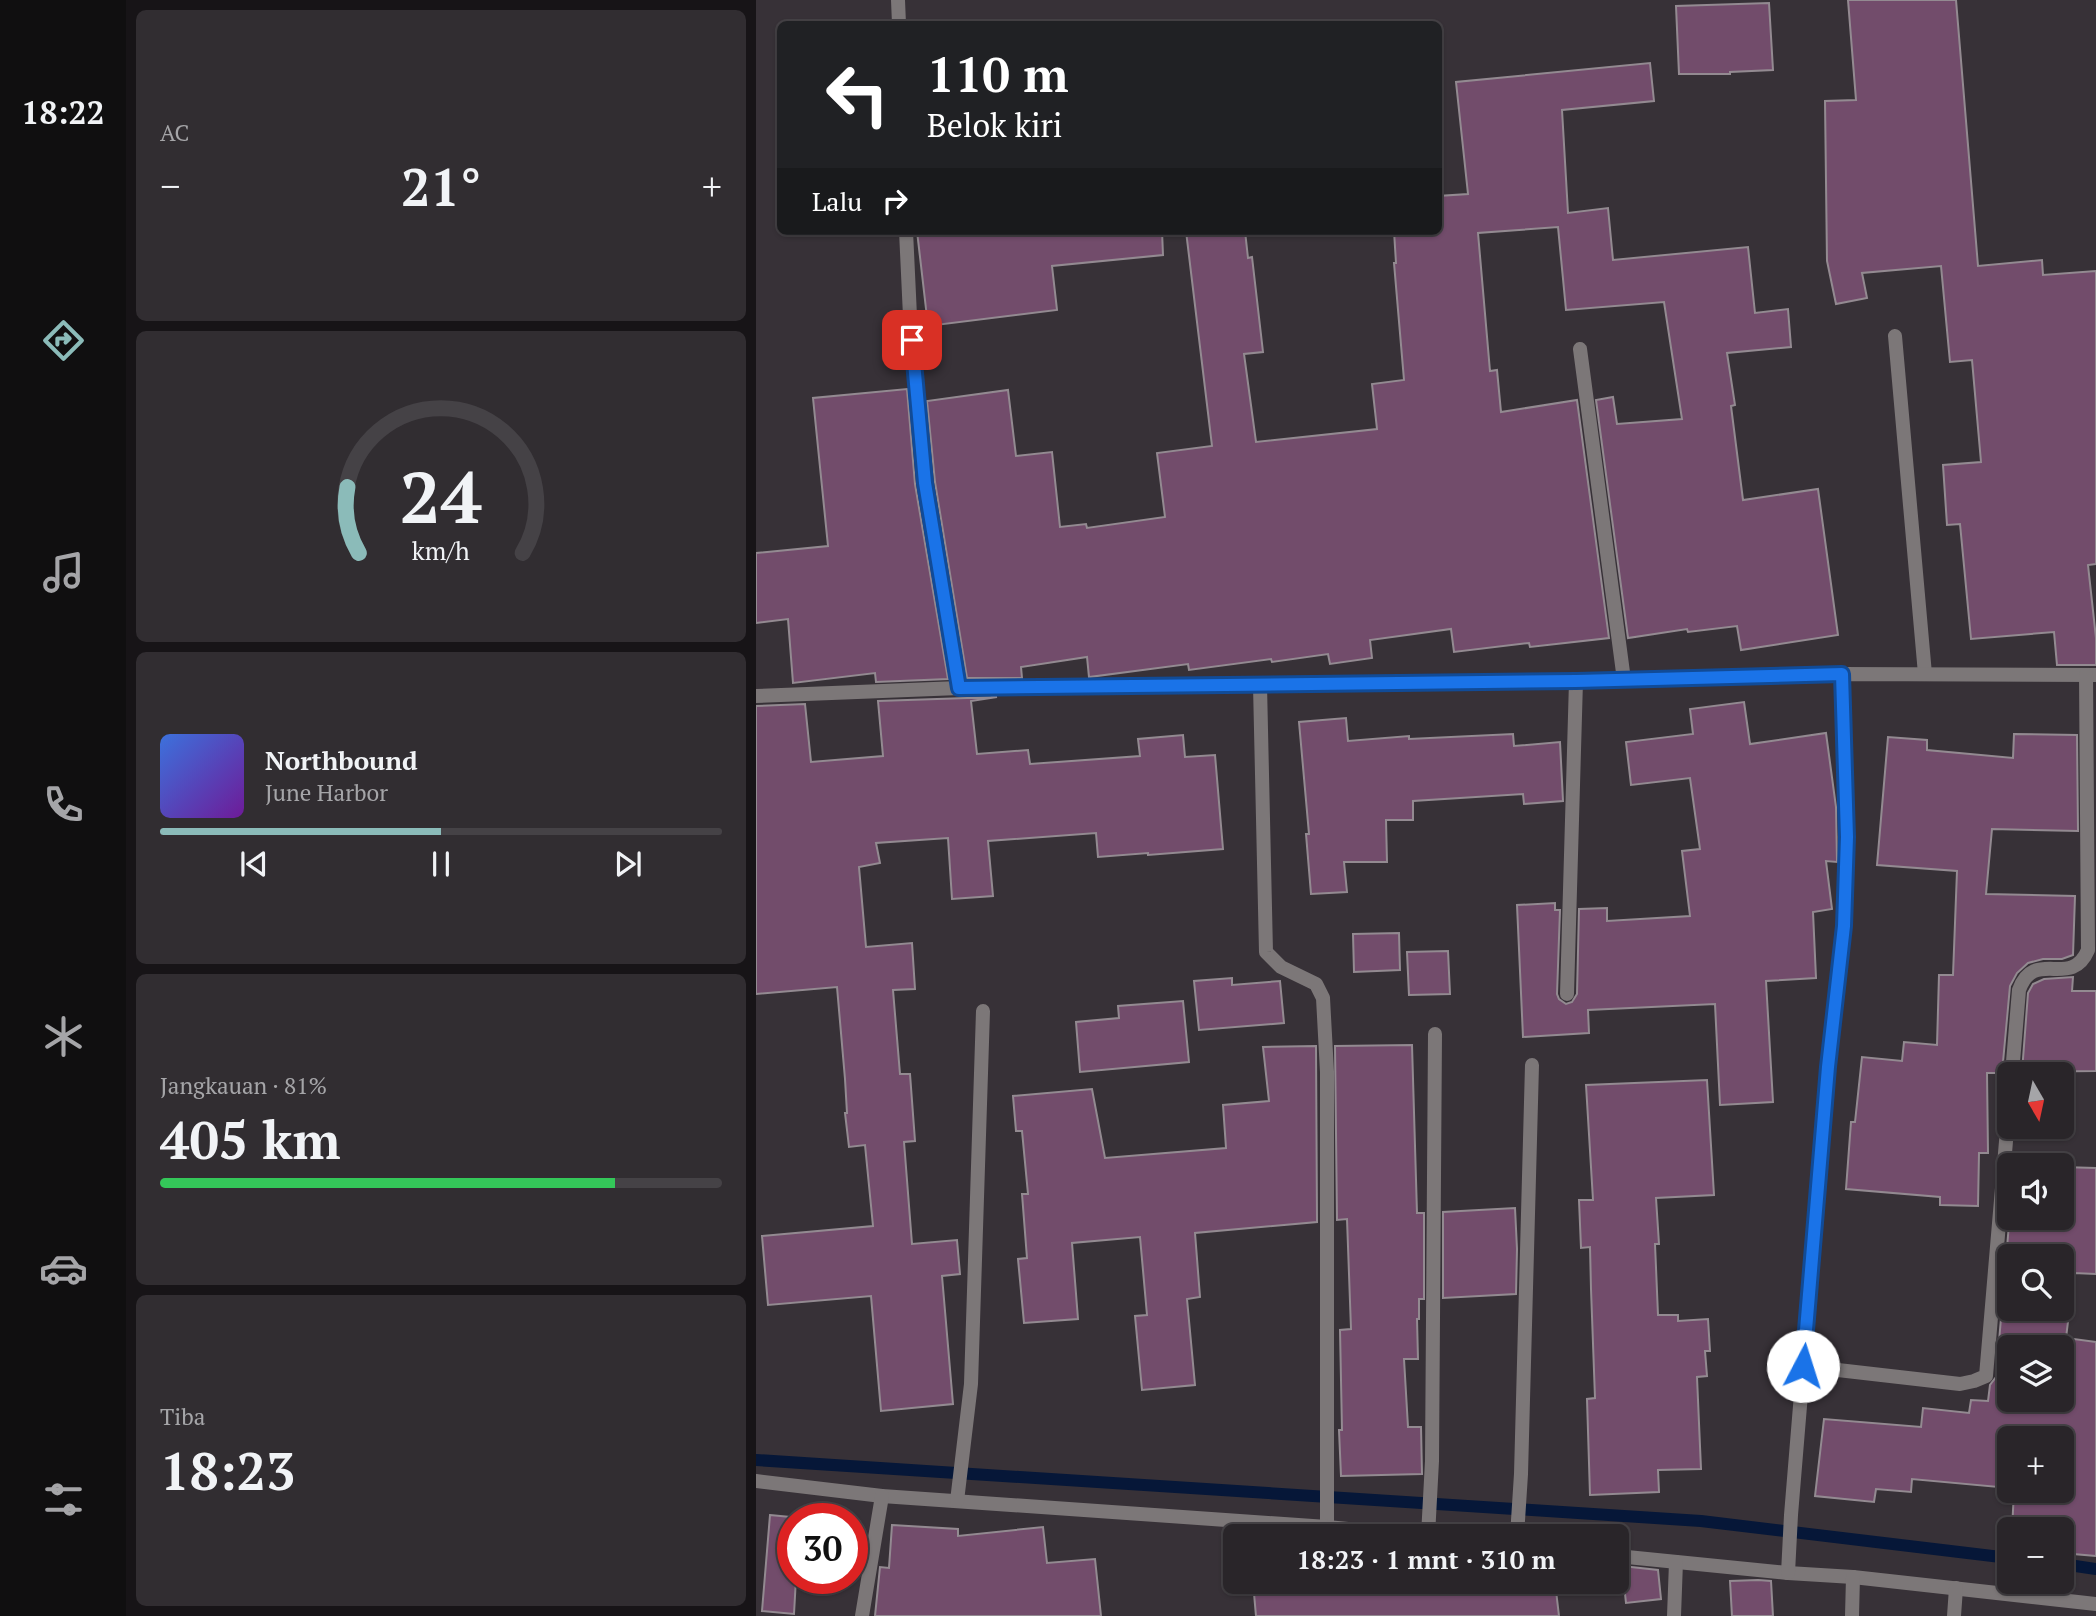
<!DOCTYPE html>
<html lang="id">
<head>
<meta charset="utf-8">
<style>
  :root { --surface:#292529; --page:#312d31; --text:#f1f3f6; --muted:#a5a5a8; --line:#454246; --accent:#8bbbb9 }
  body { margin:0; font-family:"PT Serif",serif; background:var(--page); color:var(--text); height:100vh; display:flex; flex-direction:column; font-size:26px; white-space:nowrap }
  * { box-sizing:border-box; margin:0 }
  p { font-size:23px; color:var(--muted) }
  .icon { flex:none; width:38px; height:38px; fill:none; stroke:currentColor; stroke-width:2; stroke-linecap:round; stroke-linejoin:round }
  .map { position:relative; flex:1; overflow:hidden }
  .details { display:flex; flex-direction:column; gap:10px; padding:10px; background:#171417; width:630px }
  .details>* { flex:none }
  .top-card { position:absolute; left:21px; top:21px; width:665px; height:214px; border-radius:10px; box-shadow:0 2px 5px #0004,0 0 0 2px var(--line); background:#202124; color:#fff; overflow:hidden }
  .needle { width:46px; rotate:171deg }
  .fabs { position:absolute; left:1241px; top:1062px; display:grid; gap:14px }
  .fabs a { display:grid; place-items:center; width:77px; height:77px; border-radius:10px; background:var(--surface); box-shadow:0 2px 5px #0004,0 0 0 2px var(--line); font-size:35px }
  .speed { position:absolute; left:21px; top:1503px; display:flex; gap:14px; font-size:35px; font-weight:700; text-align:center }
  .speed>* { display:grid; place-content:center; width:91px; height:91px; border-radius:50%; background:var(--surface); box-shadow:0 2px 5px #0004,0 0 0 2px var(--line); line-height:1 }
  .speed .limit { border:10px solid #d22; background:#fff; color:#111 }
  .pin { position:absolute; display:grid; place-items:center; width:60px; height:60px; color:#fff; margin:-30px; border-radius:14px; box-shadow:0 4px 10px #0006 }
  .me { position:absolute; width:77px; margin:-38px; rotate:5deg; stroke-linejoin:round; filter:drop-shadow(0 0 5px #0008) }
  .turn { display:flex; align-items:center; gap:24px; height:147px; padding:0 35px; font-size:32px }
  .turn .icon { width:91px; height:91px; stroke-width:2.5 }
  .turn b { display:block; font-size:49px; line-height:60px }
  .then { display:flex; align-items:center; height:66px; padding:0 35px; background:#0003; gap:14px; font-size:26px }
  .big { font-size:52px; font-weight:700; line-height:1.1 }
  .details .widget { flex:1; display:flex; flex-direction:column; justify-content:center; gap:10px; min-width:0; padding:0 24px; border-radius:10px; background:var(--page) }
  .details .dial { align-items:center; gap:0 }
  .dial svg { height:182px; overflow:visible; fill:none; stroke:var(--line); stroke-width:7; stroke-linecap:round; text-anchor:middle }
  .dial text { fill:var(--text); stroke:none }
  .song { display:flex; align-items:center; gap:21px }
  .cover { width:84px; height:84px; border-radius:10px; background:linear-gradient(135deg,hsl(220 70% 55%),hsl(280 70% 35%)) }
  .played { height:7px; border-radius:4px; background:linear-gradient(90deg,var(--accent) 50%,var(--line) 50%) }
  .keys { display:flex; justify-content:space-around; direction:ltr }
  .heat { display:flex; justify-content:space-between; align-items:center; font-size:38px; direction:ltr }
  .charge { height:10px; border-radius:5px; background:linear-gradient(90deg,#34c759 81%,var(--line) 0) }
  .trip { position:absolute; left:467px; top:1524px; width:406px; height:70px; border-radius:10px; background:var(--surface); box-shadow:0 2px 5px #0004,0 0 0 2px var(--line); font-weight:700; line-height:70px; text-align:center }
  main { display:flex; flex:1; min-height:0 }
  .dock { display:flex; flex-direction:column; width:126px; justify-content:space-around; align-items:center; background:#100f10; color:var(--muted) }
  .dock .icon { width:49px; height:49px }
  .dock .on { color:var(--accent) }
  .dock b { font-size:32px; color:var(--text) }
  .map>svg:first-child { display:block }
  .lines { fill:none; stroke-linecap:round; stroke-linejoin:round }
  .stream { stroke:#061738; stroke-width:12 }
  .building { fill:#724c6b; stroke:#938a91; stroke-width:2; fill-rule:evenodd }
  .street { stroke:#7c7778; stroke-width:14 }
  .route-casing { stroke:#114b97; stroke-width:18 }
  .route { stroke:#1a73e8; stroke-width:12 }
</style>
</head>
<body>
<main>
<nav class="dock">
<b>18:22</b>
<svg class="icon on" aria-label="directions" viewBox="0 0 24 24"><path d="M12 3l9 9-9 9-9-9zM9 14v-3h6M13 9l2 2-2 2"/></svg>
<svg class="icon" aria-label="music" viewBox="0 0 24 24"><path d="M9 18V5l10-2v13"/><circle cx="6" cy="18" r="3"/><circle cx="16" cy="16" r="3"/></svg>
<svg class="icon" aria-label="phone" viewBox="0 0 24 24"><path d="M5 4h4l2 5-3 2q2 4 5 5l2-3 5 2v4C11 20 4 13 5 4z"/></svg>
<svg class="icon" aria-label="climate" viewBox="0 0 24 24"><path d="M12 3v18M4 7l16 10M4 17L20 7"/></svg>
<svg class="icon" aria-label="car" viewBox="0 0 24 24"><path d="M5 17H2v-5l4-1 3-4h7l3 4 3 1v5h-3M9 17h6M6 11h13"/><circle cx="7" cy="17" r="2"/><circle cx="17" cy="17" r="2"/></svg>
<svg class="icon" aria-label="filters" viewBox="0 0 24 24"><path d="M4 7h16M4 17h16"/><circle cx="9" cy="7" r="2"/><circle cx="15" cy="17" r="2"/></svg>
</nav>
<section class="details">
<div class="widget"><p>AC</p>
<div class="heat"><a>−</a><b class="big">21°</b><a>+</a></div>
</div>
<div class="widget dial"><svg viewBox="0 0 100 80">
<path d="M14 69A42 42 0 1 1 86 69"/>
<path d="M14 69A42 42 0 0 1 9 40" stroke="#8bbbb9"/>
<text x="50" y="56" font-size="32" font-weight="700">24</text>
<text x="50" y="72" font-size="11">km/h</text>
</svg></div>
<div class="widget">
<div class="song"><i class="cover"></i><div><b>Northbound</b><p>June Harbor</p></div></div>
<div class="played"></div>
<div class="keys"><svg class="icon" aria-label="previous" viewBox="0 0 24 24"><path d="M18 5L8 12l10 7zM5 5v14"/></svg><svg class="icon" aria-label="pause" viewBox="0 0 24 24"><path d="M8 5v14M16 5v14"/></svg><svg class="icon" aria-label="next" viewBox="0 0 24 24"><path d="M6 5l10 7-10 7zM19 5v14"/></svg></div>
</div>
<div class="widget"><p>Jangkauan · 81%</p><b class="big">405 km</b><div class="charge"></div></div>
<div class="widget"><p>Tiba</p><b class="big">18:23</b></div>
</section>
<div class="map">
<svg width="1340" height="1616" viewBox="0 0 1340 1616">
  <rect width="100%" height="100%" fill="#373137"/>
  <g class="lines">
    <g class="stream">
      <path d="M0 1460 945 1521 1253 1558"/>
      <path d="M1306 1564 1340 1569"/>
    </g>
  </g>
  <g class="building">
    <path d="M1092 0H1200L1222 266 1286 260 1287 275 1340 271V564L1332 565 1340 638V665H1301L1298 632 1215 639 1204 524 1191 525 1187 465 1225 462 1216 360 1194 362 1185 266 1106 273 1111 298 1080 304 1071 261 1069 101 1100 100Z"/>
    <path d="M1013 3 1017 70 974 72V74H923L920 6Z"/>
    <path d="M894 63 898 101 806 110 812 213 852 208 857 260 992 247 999 313 1032 309 1035 347 971 353 979 405 975 406 987 500 1062 489 1082 635 985 650 981 626 932 632 931 629 872 638 840 400 857 397 861 424 926 419 908 302 810 310 802 227 722 233 734 371 741 370 745 412 821 400 853 638 774 647 773 643 698 652 695 629 614 640 616 658 574 664 572 654 516 662 515 659 433 670 432 664 333 677 331 657 265 667 266 678H211L179 482 171 401 252 390 260 456 296 452 304 527 330 524 331 528 409 517 401 453 456 446 430 231H489L492 258 496 257 507 352 488 354 500 442 621 429 616 384 648 380 638 263H640L638 231H682V196L712 194 700 82Z"/>
    <path d="M161 231H406L407 255 296 266 301 310 172 326Z"/>
    <path d="M151 389 159 484 192 679 120 682 119 673 37 683 32 619 0 623V553L72 546 57 398Z"/>
    <path d="M241 697 215 701 221 754 272 750 274 764 384 756 382 739 427 735 429 757 459 755 467 849 392 855V853L342 857 340 833 232 841 237 896 196 899 192 838 120 843 124 863 103 867 110 947 156 943 159 989 137 990 144 1074H154L159 1141 148 1142 156 1244 201 1240 204 1274 186 1276 197 1404 125 1411 115 1296 12 1305 6 1236 117 1226 109 1145 93 1147 89 1113H91L89 1079 81 987 0 994V706L49 704 55 762 127 756 122 701Z"/>
    <path d="M988 702 994 744 1070 733 1080 807 1081 862 1070 861 1076 909 1057 912 1060 978 1010 981 1017 1102 964 1105 959 1004 832 1010 833 1033 767 1037 761 905 799 903V910H804L801 994 803 999 810 1004 816 1002 821 994 823 909 851 908V921L934 916 926 851 944 849 934 778 875 785 870 742 937 734 934 709Z"/>
    <path d="M590 718 592 741 653 736V739L757 734 758 746 804 742 807 801 768 804 767 794 657 801V820H630L631 862H588L591 892 555 894 550 834H553L543 722Z"/>
    <path d="M1258 734 1321 735 1322 831 1236 829 1230 894 1319 896 1317 955 1306 959H1287L1272 963 1261 973 1254 986 1246 1073H1231L1232 1153H1223L1222 1206 1184 1205V1197L1090 1189 1095 1122H1099L1106 1057 1146 1061 1148 1042 1181 1045 1183 975H1197L1201 871 1121 865 1132 737 1171 740V750L1257 758Z"/>
    <path d="M643 933 644 970 598 972 597 934Z"/>
    <path d="M692 951 694 994 653 995 651 952Z"/>
    <path d="M1317 977 1316 991H1340V1071L1266 1072 1272 993 1277 984 1288 979Z"/>
    <path d="M476 978V985L524 981 528 1023 443 1030 438 981Z"/>
    <path d="M427 1001 433 1062 324 1072 320 1022 363 1018 362 1006Z"/>
    <path d="M656 1045 661 1213H668V1299H663V1319H661L662 1359H648L652 1427H665L666 1474 585 1476 583 1430H586L584 1330 595 1329 591 1219 581 1220 579 1046Z"/>
    <path d="M560 1046 561 1222 439 1233 444 1297 431 1299 439 1385 386 1390 379 1316 391 1315 384 1237 316 1243 322 1319 268 1323 262 1259 271 1258 266 1194H272L266 1131H260L257 1096 336 1089 349 1158 470 1148 467 1105 513 1101 507 1047Z"/>
    <path d="M951 1080 958 1195 900 1198 903 1244H899L902 1315H922V1321L952 1319 954 1351H949L951 1376 941 1377 945 1469 902 1470 903 1492 834 1495 831 1399 839 1398 835 1289 834 1247 825 1248 823 1200H837L830 1085Z"/>
    <path d="M1306 1167 1340 1168V1274L1318 1273 1310 1338 1340 1342V1556L1306 1553V1530H1256L1258 1491H1306V1438H1253V1488L1156 1479 1155 1492 1120 1489 1118 1502 1059 1496 1068 1419 1165 1427 1167 1408 1213 1413 1215 1400 1232 1401 1234 1385 1240 1377 1253 1224 1306 1227ZM1253 1256H1306V1309H1253ZM1253 1348H1306V1400H1253Z"/>
    <path d="M759 1208 761 1249 760 1294 687 1298V1212Z"/>
    <path d="M14 1515 45 1518 37 1519V1578H40L38 1614 6 1611Z"/>
    <path d="M136 1525 202 1529V1536L287 1527 291 1563 339 1559 345 1616H119L124 1567 133 1568Z"/>
    <path d="M866 1566 902 1570 905 1599 870 1603Z"/>
    <path d="M1002 1580 1015 1581 1017 1616H976L974 1581Z"/>
    <path d="M497 1582H799L803 1616H500Z"/>
  </g>
  <g class="lines">
    <g class="street">
      <path d="M142 0 143 24"/>
      <path d="M150 231 154 316 169 483 203 688"/>
      <path d="M1139 336 1169 674"/>
      <path d="M824 349 868 680"/>
      <path d="M504 685 510 952 525 967 560 984 567 998 571 1072V1527"/>
      <path d="M0 696 203 688 820 681 1086 674 1340 675"/>
      <path d="M811 994 820 681"/>
      <path d="M1256 1074 1263 990C1278 947 1315 990 1332 950L1330 675"/>
      <path d="M1047 1366 1204 1384 1218 1381 1230 1376 1253 1106"/>
      <path d="M0 1481 126 1496 571 1527 666 1536"/>
      <path d="M201 1501 215 1384 227 1011"/>
      <path d="M672 1536 676 1461 679 1034"/>
      <path d="M761 1536 765 1474 776 1065"/>
      <path d="M861 1556 1032 1573 1097 1577 1340 1604"/>
      <path d="M1032 1573 1035 1515 1072 1067 1088 926 1091 837 1086 674"/>
      <path d="M106 1616 126 1496"/>
      <path d="M918 1616 920 1562"/>
      <path d="M1096 1616 1097 1577"/>
      <path d="M1198 1616 1200 1588"/>
    </g>
  </g>
  <g class="lines">
    <g class="route-casing">
      <path id="route" d="M156 340 169 483 203 688 820 681 1086 674 1091 837 1088 926 1072 1067 1047 1366"/>
    </g>
    <use href="#route" class="route"/>
  </g>
</svg>
<div class="fabs">
<a><svg class="needle" viewBox="-14 -14 28 28"><path d="M0-13l5 13h-10z" fill="#e53935"/><path d="M0 13l5-13h-10z" fill="#a5a5a8"/></svg></a>
<a><svg class="icon" aria-label="sound" viewBox="0 0 24 24"><path d="M4 9h4l5-4v14l-5-4H4zM17 9q2 3 0 6"/></svg></a>
<a><svg class="icon" aria-label="search" viewBox="0 0 24 24"><circle cx="10" cy="10" r="6"/><path d="M15 15l6 6"/></svg></a>
<a><svg class="icon" aria-label="layers" viewBox="0 0 24 24"><path d="M12 4l9 5-9 5-9-5zM3 14l9 5 9-5"/></svg></a>
<a>+</a>
<a>−</a>
</div>
<div class="speed"><div class="limit">30</div></div>
<div class="pin" style="left:156px;top:340px;background:#d93025"><svg class="icon" aria-label="arrive" viewBox="0 0 24 24"><path d="M6 21V4h12l-3 4 3 4H6"/></svg></div>
<svg class="me" style="left:1047px;top:1366px" viewBox="-20 -20 40 40"><circle r="19" fill="#fff"/><path d="M0-13L10 11 0 6-10 11z" fill="#1a73e8"/></svg>
<div class="trip">18:23 · 1 mnt · 310 m</div>
<div class="top-card">
<div class="turn"><svg class="icon" aria-label="left" viewBox="0 0 24 24"><path d="M17 20v-9H6M10 6l-5 5 5 5"/></svg><div><b>110 m</b>Belok kiri</div></div>
<div class="then">Lalu<svg class="icon" aria-label="right" viewBox="0 0 24 24"><path d="M7 20v-9h11M14 6l5 5-5 5"/></svg></div>
</div>
</div>
</main>
</body>
</html>
